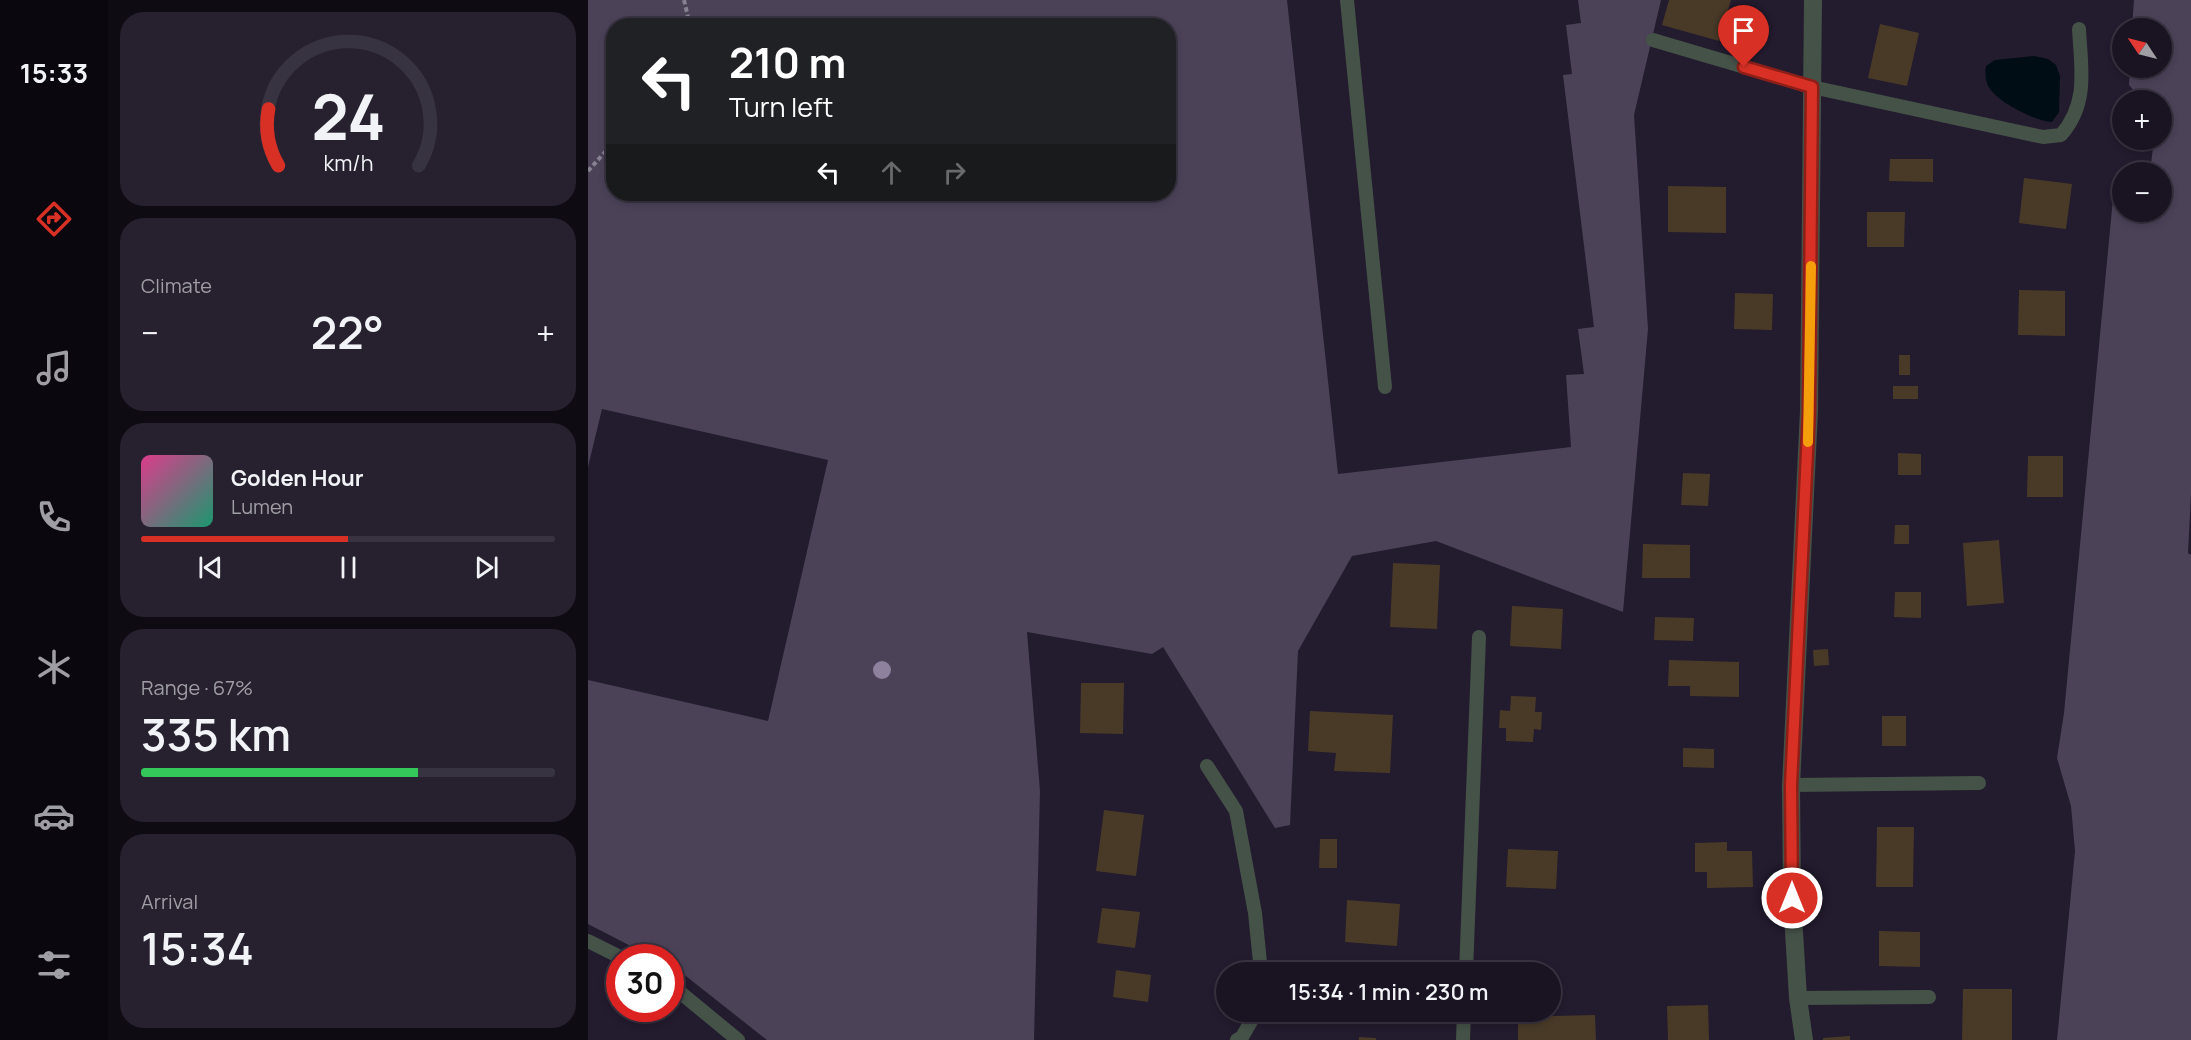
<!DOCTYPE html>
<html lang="en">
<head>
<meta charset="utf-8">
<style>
  :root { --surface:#1a1422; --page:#27212f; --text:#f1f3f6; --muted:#9f9ea5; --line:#383340; --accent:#d93025 }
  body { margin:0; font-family:Manrope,sans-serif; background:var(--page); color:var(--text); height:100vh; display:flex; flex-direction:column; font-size:22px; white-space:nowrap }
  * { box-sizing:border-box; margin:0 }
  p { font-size:20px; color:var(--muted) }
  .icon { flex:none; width:33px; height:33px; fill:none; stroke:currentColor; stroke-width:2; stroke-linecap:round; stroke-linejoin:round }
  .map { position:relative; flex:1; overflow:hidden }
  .details { display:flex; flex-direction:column; gap:12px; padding:12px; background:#0e0b13; width:480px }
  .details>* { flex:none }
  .top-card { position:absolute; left:18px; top:18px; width:570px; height:183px; border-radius:24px; box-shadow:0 3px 9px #0003,0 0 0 2px var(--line); background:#202124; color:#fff; overflow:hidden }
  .needle { width:39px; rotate:305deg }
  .tools { position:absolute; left:1524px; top:18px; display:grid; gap:12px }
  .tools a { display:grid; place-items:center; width:60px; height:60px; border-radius:50%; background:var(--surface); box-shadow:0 3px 9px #0003,0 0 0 2px var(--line); font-size:30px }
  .speed { position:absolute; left:18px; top:944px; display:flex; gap:12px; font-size:30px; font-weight:700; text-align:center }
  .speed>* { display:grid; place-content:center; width:78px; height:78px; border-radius:50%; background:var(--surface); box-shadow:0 3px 9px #0003,0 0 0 2px var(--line); line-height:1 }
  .speed .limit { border:9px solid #d22; background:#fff; color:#111 }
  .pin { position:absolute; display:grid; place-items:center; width:51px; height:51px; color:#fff; margin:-62px -26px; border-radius:50% 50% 50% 0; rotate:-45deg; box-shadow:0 0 6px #0007 }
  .pin .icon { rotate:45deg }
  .me { position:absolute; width:66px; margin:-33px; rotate:0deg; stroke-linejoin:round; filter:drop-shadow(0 0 4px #0008) }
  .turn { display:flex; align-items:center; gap:21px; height:126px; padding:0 24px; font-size:27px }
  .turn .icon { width:78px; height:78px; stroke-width:2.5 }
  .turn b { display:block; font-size:42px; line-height:51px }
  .lanes { display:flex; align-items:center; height:57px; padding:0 24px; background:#0003; justify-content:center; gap:30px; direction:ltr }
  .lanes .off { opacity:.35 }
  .big { font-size:45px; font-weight:600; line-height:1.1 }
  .details .card { flex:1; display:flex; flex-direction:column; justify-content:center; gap:9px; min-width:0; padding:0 21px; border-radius:24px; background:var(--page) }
  .details .dial { align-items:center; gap:0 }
  .dial svg { height:156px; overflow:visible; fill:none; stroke:var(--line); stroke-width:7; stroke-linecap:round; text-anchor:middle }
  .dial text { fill:var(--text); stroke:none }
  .song { display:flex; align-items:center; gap:18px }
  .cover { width:72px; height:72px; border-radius:9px; background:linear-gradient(135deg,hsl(330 70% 55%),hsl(160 70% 35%)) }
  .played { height:6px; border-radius:3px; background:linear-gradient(90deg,var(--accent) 50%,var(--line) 50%) }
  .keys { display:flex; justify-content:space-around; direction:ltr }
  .heat { display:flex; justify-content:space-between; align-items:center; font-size:33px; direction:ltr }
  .charge { height:9px; border-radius:4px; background:linear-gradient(90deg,#34c759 67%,var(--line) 0) }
  .trip { position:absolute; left:628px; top:962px; width:345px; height:60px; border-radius:30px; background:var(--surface); box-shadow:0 3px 9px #0003,0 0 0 2px var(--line); font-weight:600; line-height:60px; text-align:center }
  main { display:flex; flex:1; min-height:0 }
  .menu { display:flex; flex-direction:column; width:108px; justify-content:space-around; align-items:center; background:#0a080e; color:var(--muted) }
  .menu .icon { width:42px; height:42px }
  .menu .active { color:var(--accent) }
  .menu b { font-size:27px; color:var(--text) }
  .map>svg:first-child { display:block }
  .green { fill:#4b4258; fill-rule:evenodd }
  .water { fill:#000d15 }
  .building { fill:#493a28 }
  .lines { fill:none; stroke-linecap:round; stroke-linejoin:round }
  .path { stroke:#878291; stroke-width:4; stroke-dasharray:4.5 3; stroke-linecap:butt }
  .service { stroke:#455248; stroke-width:14 }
  .minor { stroke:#455248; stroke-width:18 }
  .tree { fill:#8d819e }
  .route-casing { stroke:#8d1f18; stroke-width:15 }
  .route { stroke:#d93025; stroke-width:10 }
  .slow { stroke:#f59e0b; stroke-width:10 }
</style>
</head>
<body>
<main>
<nav class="menu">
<b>15:33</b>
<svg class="icon active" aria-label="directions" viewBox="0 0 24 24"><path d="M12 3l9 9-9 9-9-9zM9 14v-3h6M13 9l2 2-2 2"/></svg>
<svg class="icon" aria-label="music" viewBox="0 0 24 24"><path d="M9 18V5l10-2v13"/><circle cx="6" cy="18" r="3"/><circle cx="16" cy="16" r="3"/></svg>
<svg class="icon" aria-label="phone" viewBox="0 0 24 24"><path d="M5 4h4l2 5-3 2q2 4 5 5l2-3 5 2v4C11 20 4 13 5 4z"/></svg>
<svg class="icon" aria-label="climate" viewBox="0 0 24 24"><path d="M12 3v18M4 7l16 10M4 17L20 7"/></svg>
<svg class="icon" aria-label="car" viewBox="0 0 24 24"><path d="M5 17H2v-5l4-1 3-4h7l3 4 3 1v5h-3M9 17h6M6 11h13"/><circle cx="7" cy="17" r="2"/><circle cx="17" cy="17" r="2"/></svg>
<svg class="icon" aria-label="filters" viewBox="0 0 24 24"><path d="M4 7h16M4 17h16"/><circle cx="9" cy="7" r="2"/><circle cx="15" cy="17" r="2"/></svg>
</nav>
<section class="details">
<div class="card dial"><svg viewBox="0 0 100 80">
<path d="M14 69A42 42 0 1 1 86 69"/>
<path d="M14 69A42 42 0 0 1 9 40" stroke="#d93025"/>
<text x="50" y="56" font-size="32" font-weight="700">24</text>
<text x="50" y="72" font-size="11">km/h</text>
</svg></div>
<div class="card"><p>Climate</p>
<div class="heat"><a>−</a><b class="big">22°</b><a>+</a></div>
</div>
<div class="card">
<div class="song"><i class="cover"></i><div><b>Golden Hour</b><p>Lumen</p></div></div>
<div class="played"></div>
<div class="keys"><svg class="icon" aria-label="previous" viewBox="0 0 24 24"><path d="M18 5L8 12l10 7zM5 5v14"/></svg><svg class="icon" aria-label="pause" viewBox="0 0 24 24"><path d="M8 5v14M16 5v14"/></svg><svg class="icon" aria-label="next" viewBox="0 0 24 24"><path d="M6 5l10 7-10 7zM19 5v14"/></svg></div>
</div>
<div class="card"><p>Range · 67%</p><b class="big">335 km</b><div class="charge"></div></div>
<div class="card"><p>Arrival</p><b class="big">15:34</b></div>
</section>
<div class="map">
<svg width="1603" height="1040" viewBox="0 0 1603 1040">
  <rect width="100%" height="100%" fill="#231b2e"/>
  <g class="green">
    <path d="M0 0H699L750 474 983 447 978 375 996 374 990 329 1006 327 975 75 984 74 978 25 993 23 990 0H1073L1046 115 1060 329 1035 612 848 541 764 556 710 651 702 825 687 828 575 647 564 654 439 632 452 791 446 1040H179L94 973 83 967 82 957H64L0 924V680L180 721 240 460 14 409 0 467ZM26 26H580V194H26Z"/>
    <path d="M1546 0H1603V494L1600 553 1603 555V1040H1469L1487 851 1483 806 1469 758 1476 713 1526 188 1534 183V212H1574V172H1550L1563 164 1566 140H1574V100H1554L1541 85 1542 68H1574V28H1544Z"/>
  </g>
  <path class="water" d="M1446 56 1460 59 1468 65 1472 76 1471 112 1464 122C1447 121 1412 103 1402 89 1397 81 1397 75 1398 66L1407 60Z"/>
  <g class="building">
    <path d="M1081 0H1143L1131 41 1074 25Z"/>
    <path d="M1292 24 1331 33 1319 86 1280 78Z"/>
    <path d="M1302 159H1345V182L1301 181Z"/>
    <path d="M1436 178 1484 184 1478 229 1431 223Z"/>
    <path d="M1080 186 1138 187V233L1080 232Z"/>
    <path d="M1279 212H1317L1316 247H1279Z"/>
    <path d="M1431 290 1477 291V336L1430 335Z"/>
    <path d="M1147 293 1185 294 1184 330 1146 329Z"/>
    <rect x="1311" y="355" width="11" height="20"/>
    <rect x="1305" y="386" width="25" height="13"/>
    <path d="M1310 453 1333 454V475H1310Z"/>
    <path d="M1440 456H1475V497H1439Z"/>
    <path d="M1095 473 1122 474 1120 506 1093 505Z"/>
    <path d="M1307 525H1321V544H1306Z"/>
    <path d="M1411 540 1416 603 1379 606 1375 543Z"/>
    <path d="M1055 544 1102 545V578H1054Z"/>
    <path d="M805 563 852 565 849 629 802 627Z"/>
    <path d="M1307 592H1333V618L1306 617Z"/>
    <path d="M924 606 975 609 973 649 922 646Z"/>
    <path d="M1067 617 1106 618 1105 641 1066 640Z"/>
    <path d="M1240 649 1241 665 1226 666 1225 650Z"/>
    <path d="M1081 660 1151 662V697L1102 696V686H1080Z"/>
    <path d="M493 683H536L535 734 492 733Z"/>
    <path d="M923 696 948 697 947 712H954L953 730 946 729 945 742 918 741V728H911L912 710 922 711Z"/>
    <path d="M722 711 805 715 802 773 746 771 748 753 720 751Z"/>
    <rect x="1294" y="716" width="24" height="30"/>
    <path d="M1095 748 1126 749V768L1095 767Z"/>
    <path d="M516 810 556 815 548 876 508 871Z"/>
    <path d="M1289 827H1326L1325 887H1288Z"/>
    <path d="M732 839H749V868H731Z"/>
    <path d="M1139 842V851H1164L1165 887 1119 888V872H1107V843Z"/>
    <path d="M920 849 970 851 968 889 918 887Z"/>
    <path d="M759 900 812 904 809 946 757 942Z"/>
    <path d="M514 908 552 912 547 948 509 943Z"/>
    <path d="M1291 931 1332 932V967L1291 966Z"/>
    <path d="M528 970 563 975 560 1002 525 997Z"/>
    <path d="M1375 989H1424V1040H1374Z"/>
    <path d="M1120 1005 1121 1040H1080L1079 1006Z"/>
    <path d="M793 1011H829L828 1016Z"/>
    <path d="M1007 1015 1008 1040H930V1017Z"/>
    <path d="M1262 1036V1040H1235V1038Z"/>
    <path d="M771 1037 788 1038V1040H771Z"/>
  </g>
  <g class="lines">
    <g class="path">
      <path d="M96 0 100 17 98 26"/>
      <path d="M0 171 26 142"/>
    </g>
    <g class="service">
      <path d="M759 0 797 387"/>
      <path d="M1065 40 1224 87 1455 137 1473 135C1501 103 1493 68 1491 29"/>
      <path d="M619 766 648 811 667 913 673 972"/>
      <path d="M1203 785 1391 783"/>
      <path d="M0 941 32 957"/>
      <path d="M878 972 891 637"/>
      <path d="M82 984 150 1040"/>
      <path d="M1210 998 1341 997"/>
      <path d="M649 1040 654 1037 669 1011"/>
      <path d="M875 1040 876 1011"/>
    </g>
    <path class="minor" d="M1216 1040 1210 998 1204 898 1203 785 1221 411 1225 0"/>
  </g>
  <circle class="tree" cx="294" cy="670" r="9"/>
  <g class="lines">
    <g class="route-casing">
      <path id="route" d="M1156 67 1224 87 1221 411 1203 785 1204 898"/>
    </g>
    <use href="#route" class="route"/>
    <path class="slow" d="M1220 442 1223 266"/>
  </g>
</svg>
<div class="tools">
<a><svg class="needle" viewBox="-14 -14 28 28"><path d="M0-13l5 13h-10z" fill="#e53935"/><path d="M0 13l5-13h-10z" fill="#9f9ea5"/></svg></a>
<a>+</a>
<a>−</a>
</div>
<div class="speed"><div class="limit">30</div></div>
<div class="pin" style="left:1156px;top:67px;background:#d93025"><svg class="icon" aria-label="arrive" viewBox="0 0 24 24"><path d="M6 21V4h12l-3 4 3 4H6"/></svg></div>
<svg class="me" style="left:1204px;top:898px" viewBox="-20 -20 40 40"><circle r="17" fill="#d93025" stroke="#fff" stroke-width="3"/><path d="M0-11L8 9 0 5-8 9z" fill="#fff"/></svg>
<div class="trip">15:34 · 1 min · 230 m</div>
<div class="top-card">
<div class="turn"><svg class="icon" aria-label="left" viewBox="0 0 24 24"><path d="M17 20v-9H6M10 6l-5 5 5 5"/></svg><div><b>210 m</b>Turn left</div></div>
<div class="lanes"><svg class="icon" aria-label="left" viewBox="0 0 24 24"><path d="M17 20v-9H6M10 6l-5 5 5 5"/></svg><svg class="icon off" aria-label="ahead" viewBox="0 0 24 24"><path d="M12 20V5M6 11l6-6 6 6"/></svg><svg class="icon off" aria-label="right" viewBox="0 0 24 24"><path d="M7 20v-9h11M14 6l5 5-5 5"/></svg></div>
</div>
</div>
</main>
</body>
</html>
